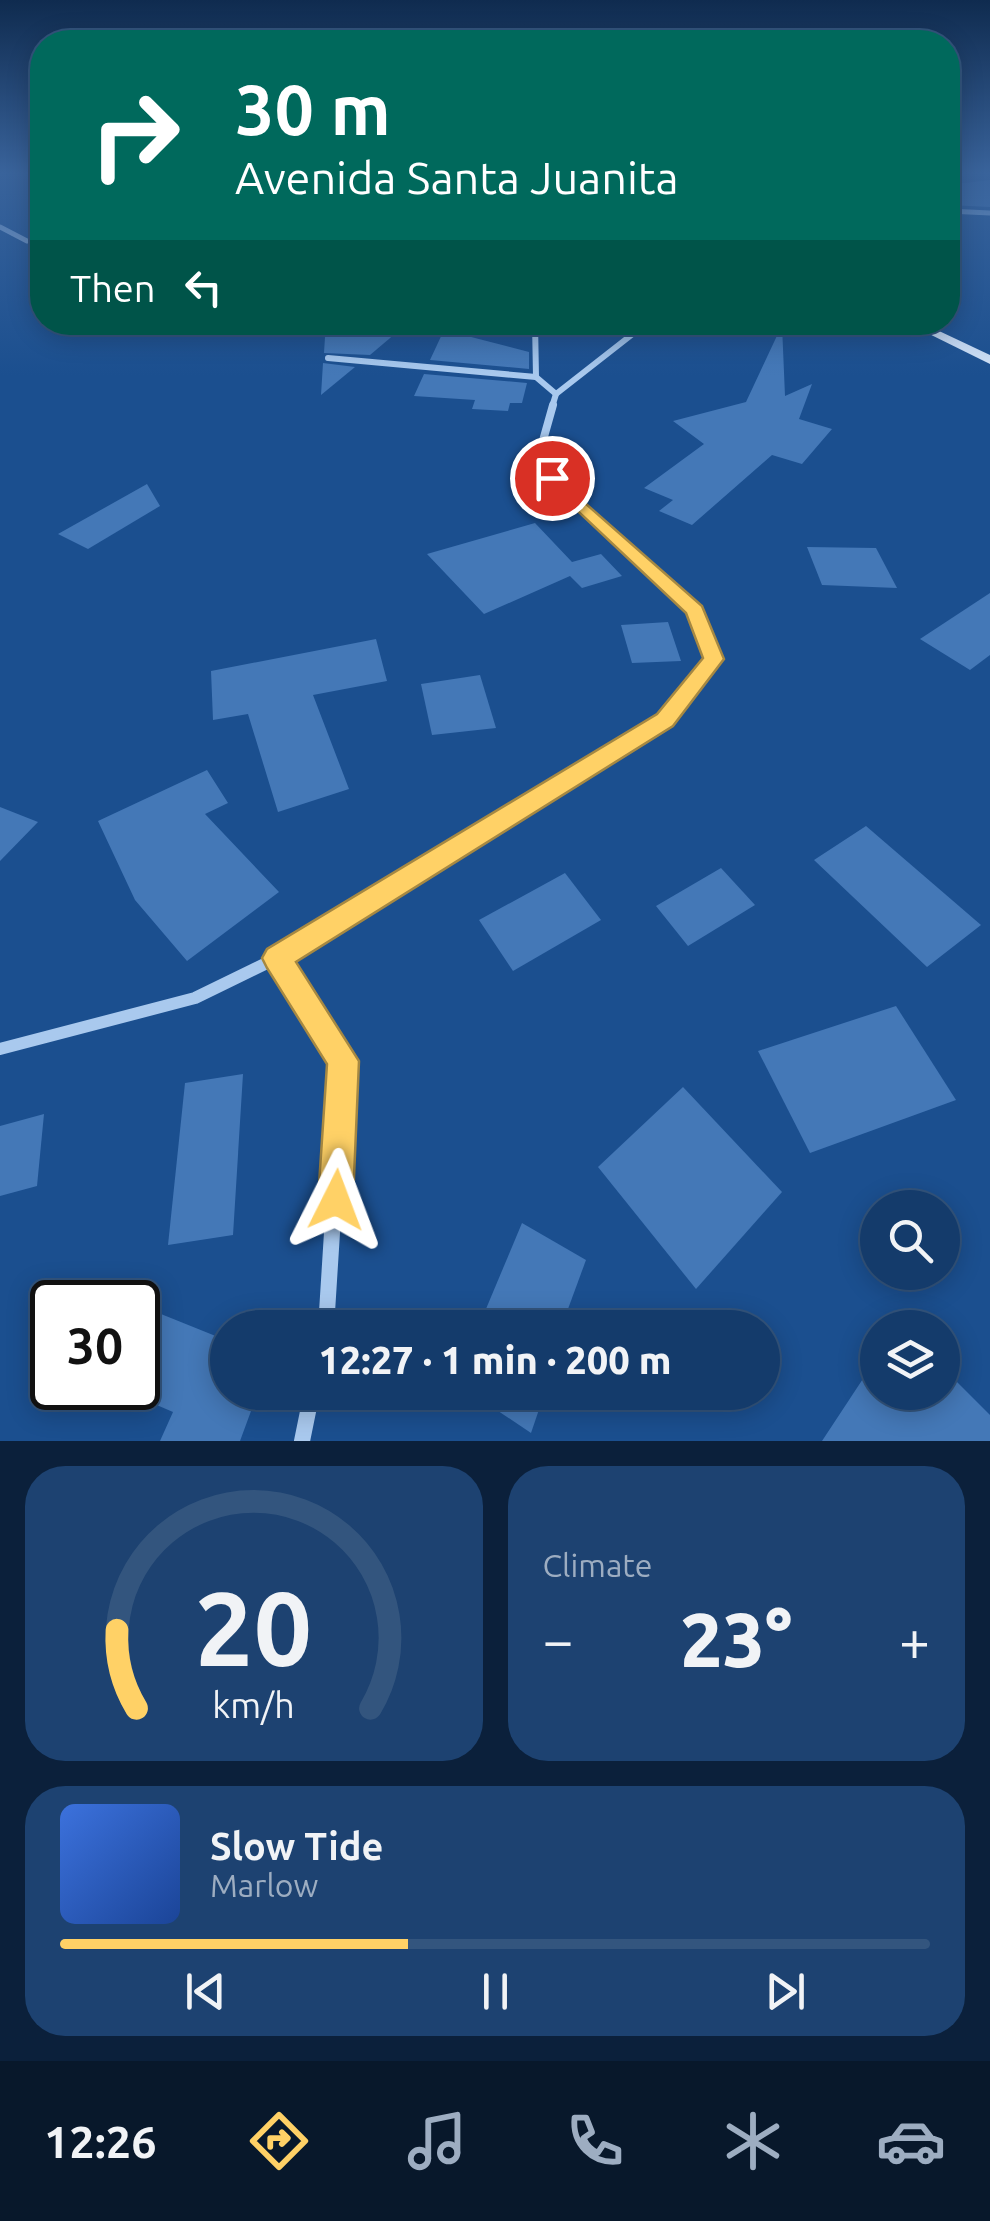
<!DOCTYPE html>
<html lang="en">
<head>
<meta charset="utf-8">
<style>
  :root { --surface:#143b6b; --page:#1d4271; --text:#f1f3f6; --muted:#9dadc1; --line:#33557e; --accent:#ffd166 }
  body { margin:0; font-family:Ubuntu,sans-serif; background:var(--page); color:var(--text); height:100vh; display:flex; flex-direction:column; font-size:38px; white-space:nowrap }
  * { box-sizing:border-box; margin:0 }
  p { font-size:32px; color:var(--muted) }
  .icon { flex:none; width:55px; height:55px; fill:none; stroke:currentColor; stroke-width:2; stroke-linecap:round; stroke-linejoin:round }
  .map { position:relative; height:1441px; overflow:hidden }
  .details { display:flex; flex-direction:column; gap:25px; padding:25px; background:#0b203b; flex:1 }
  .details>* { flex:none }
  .hud { position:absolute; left:30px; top:30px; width:930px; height:305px; border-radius:40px; box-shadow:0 5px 25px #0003,0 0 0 2px var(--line); background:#00695c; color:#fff; overflow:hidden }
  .buttons { position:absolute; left:860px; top:1190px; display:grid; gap:20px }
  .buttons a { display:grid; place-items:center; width:100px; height:100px; border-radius:50%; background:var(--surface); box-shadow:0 5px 25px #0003,0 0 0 2px var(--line); font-size:50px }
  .speed { position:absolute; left:30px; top:1280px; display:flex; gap:20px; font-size:50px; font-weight:700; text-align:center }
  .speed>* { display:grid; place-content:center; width:130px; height:130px; border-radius:50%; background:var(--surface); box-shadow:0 5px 25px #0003,0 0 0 2px var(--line); line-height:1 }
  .speed .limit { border:5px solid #111; border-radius:15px; background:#fff; color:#111 }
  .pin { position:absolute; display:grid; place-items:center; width:85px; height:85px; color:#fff; margin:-42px; border:5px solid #fff; border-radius:50%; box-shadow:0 2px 10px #0007 }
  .me { position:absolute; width:110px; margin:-55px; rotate:3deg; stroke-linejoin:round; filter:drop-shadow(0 0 8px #0008) }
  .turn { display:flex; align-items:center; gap:35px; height:210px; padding:0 40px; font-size:45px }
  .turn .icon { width:130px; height:130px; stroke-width:2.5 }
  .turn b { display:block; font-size:70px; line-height:85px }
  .then { display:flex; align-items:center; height:95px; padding:0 40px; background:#0003; gap:20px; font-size:38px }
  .big { font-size:75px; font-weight:800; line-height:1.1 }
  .details .widget { flex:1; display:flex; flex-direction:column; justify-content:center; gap:15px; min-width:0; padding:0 35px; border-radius:40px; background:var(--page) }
  .details .dial { align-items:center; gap:0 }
  .dial svg { height:260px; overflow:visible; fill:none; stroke:var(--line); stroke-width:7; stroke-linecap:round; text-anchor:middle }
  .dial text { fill:var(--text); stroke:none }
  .song { display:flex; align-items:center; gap:30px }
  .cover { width:120px; height:120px; border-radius:15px; background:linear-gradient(135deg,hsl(220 70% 55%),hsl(220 70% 35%)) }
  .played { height:10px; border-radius:5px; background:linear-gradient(90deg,var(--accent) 40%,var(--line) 40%) }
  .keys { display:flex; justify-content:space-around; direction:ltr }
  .heat { display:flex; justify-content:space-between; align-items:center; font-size:55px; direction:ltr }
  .details .tiles { flex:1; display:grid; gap:25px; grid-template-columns:1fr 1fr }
  .widget:last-child { grid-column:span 2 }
  .trip { position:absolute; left:210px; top:1310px; width:570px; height:100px; border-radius:50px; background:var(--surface); box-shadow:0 5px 25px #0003,0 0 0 2px var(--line); font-weight:800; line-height:100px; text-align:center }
  .menu { display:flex; height:160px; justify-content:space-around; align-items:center; background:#08182b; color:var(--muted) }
  .menu .icon { width:70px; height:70px }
  .menu .selected { color:var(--accent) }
  .menu b { font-size:45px; color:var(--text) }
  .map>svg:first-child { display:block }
  .building { fill:#4478b7 }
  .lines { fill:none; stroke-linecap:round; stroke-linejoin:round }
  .street-far5 { stroke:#a9c9ee; stroke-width:5 }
  .street-far4 { stroke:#a9c9ee; stroke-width:6 }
  .street-far3 { stroke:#a9c9ee; stroke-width:8 }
  .street-far2 { stroke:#a9c9ee; stroke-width:10 }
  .street-far1 { stroke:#a9c9ee; stroke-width:12 }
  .street { stroke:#a9c9ee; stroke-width:16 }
  .secondary { fill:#d6e6fa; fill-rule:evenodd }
  .route { fill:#ffd166; stroke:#a68842; stroke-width:2.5 }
</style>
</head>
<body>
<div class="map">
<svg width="990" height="1441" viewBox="0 0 990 1441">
  <rect width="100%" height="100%" fill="#1b4f8f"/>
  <g class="building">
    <path d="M990 180V207L948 205V185Z"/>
    <path d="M326 322H409L370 355 324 353Z"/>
    <path d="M782 325 785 396 812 384 799 419 832 429 802 464 772 455 692 525 659 511 673 500 644 488 704 444 673 421 746 402Z"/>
    <path d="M444 330 529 352V369L430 360Z"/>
    <path d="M323 363 355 367 321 395Z"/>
    <path d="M424 374 527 383 522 403H510L508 411 472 409 475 400 414 396Z"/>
    <path d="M147 484 160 506 88 549 58 534Z"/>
    <path d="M535 523 572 562 601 554 622 576 582 588 570 576 484 614 427 554Z"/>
    <path d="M807 547 876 548 897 588 822 585Z"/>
    <path d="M990 593V655L970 670 920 639Z"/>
    <path d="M668 622 681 661 632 663 621 625Z"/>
    <path d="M376 639 387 681 313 695 349 789 278 812 248 714 213 720 211 671Z"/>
    <path d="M480 675 496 728 432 735 421 684Z"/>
    <path d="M207 770 228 803 205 814 279 892 187 961 135 900 98 821Z"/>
    <path d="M0 807 38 822 0 861Z"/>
    <path d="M866 826 981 925 927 967 814 860Z"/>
    <path d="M721 868 755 905 688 946 656 906Z"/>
    <path d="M565 873 601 920 513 971 479 920Z"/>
    <path d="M896 1006 956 1100 810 1153 758 1051Z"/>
    <path d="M243 1074 233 1235 168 1245 185 1083Z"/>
    <path d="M683 1087 782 1192 696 1289 598 1167Z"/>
    <path d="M44 1114 37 1186 0 1196V1126Z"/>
    <path d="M522 1223 586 1260 561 1328H478Z"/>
    <path d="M156 1312 228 1341V1392H258L240 1441H160L173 1412 138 1397V1351Z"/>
    <path d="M878 1356V1392H942V1367L990 1415V1441H822Z"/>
    <path d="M470 1392H545L531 1433Z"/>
  </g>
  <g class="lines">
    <g class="street-far5">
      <path d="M948 211 990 213"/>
      <path d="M0 227 27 241H42"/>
    </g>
    <g class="street-far4">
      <path d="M535 322 536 377"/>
      <path d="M328 358 536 377 556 394"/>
      <path d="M552 407 556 394 648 322"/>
    </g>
    <path class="street-far3" d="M553 405 542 444 553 479 658 576"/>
    <path class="street-far2" d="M544 795 665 720 714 659 695 610 656 574"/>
    <g class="street-far1">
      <path d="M277 958 343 1061 342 1077"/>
      <path d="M0 1049 195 998 277 958 548 792"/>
    </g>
    <g class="street">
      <path d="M326 1328 342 1074"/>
      <path d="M302 1441 312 1392"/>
    </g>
    <path class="secondary" d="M905 322H920L990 355V364Z"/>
  </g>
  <linearGradient id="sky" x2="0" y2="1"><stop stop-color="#0f2b4f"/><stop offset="0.46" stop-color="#39639b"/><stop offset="1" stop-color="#39639b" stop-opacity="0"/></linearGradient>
  <rect width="990" height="376" fill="url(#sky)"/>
  <path class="route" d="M552 474 702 606 724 659 673 726 296 962 359 1061 353 1200 348 1213 336 1218 323 1213 318 1200 327 1064 267 968 262 958 267 949 657 714 703 658 686 613 547 482 544 478Z"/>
</svg>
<div class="buttons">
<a><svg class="icon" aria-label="search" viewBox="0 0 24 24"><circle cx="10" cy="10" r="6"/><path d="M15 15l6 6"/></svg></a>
<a><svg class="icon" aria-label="layers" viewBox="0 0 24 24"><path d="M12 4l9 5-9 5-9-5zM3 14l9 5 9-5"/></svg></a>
</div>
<div class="speed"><div class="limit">30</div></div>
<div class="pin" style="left:552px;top:478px;background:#d93025"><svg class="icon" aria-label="arrive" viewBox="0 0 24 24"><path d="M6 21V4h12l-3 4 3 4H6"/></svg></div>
<svg class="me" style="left:336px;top:1200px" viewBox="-20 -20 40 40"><path d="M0-17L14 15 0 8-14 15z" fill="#ffd166" stroke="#fff" stroke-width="4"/></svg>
<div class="trip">12:27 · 1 min · 200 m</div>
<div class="hud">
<div class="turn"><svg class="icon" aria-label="right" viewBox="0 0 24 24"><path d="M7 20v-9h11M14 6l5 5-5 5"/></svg><div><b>30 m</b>Avenida Santa Juanita</div></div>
<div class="then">Then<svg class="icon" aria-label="left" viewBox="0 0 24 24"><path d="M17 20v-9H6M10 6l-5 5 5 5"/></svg></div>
</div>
</div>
<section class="details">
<div class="tiles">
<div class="widget dial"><svg viewBox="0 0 100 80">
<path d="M14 69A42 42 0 1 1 86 69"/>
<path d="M14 69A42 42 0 0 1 8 45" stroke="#ffd166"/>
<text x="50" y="56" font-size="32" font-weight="700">20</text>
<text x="50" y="72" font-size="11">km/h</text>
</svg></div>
<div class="widget"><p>Climate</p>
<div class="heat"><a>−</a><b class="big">23°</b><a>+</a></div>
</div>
<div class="widget">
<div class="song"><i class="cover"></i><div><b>Slow Tide</b><p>Marlow</p></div></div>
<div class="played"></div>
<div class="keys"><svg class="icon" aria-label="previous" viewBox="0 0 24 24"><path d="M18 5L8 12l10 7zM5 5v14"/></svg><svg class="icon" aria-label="pause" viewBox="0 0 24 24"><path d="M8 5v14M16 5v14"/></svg><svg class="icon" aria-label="next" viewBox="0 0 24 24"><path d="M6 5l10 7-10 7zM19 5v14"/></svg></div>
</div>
</div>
</section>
<nav class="menu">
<b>12:26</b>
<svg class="icon selected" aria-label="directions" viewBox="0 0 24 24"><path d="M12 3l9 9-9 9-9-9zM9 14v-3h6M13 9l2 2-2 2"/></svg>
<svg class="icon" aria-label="music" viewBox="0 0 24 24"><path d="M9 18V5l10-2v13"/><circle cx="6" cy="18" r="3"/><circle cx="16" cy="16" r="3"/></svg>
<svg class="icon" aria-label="phone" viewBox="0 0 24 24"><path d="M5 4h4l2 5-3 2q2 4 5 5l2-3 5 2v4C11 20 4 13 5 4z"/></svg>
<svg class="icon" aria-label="climate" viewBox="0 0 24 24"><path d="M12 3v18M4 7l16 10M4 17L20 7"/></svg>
<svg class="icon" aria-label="car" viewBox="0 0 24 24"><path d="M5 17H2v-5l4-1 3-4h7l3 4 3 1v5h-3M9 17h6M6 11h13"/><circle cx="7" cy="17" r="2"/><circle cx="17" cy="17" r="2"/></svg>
</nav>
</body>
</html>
